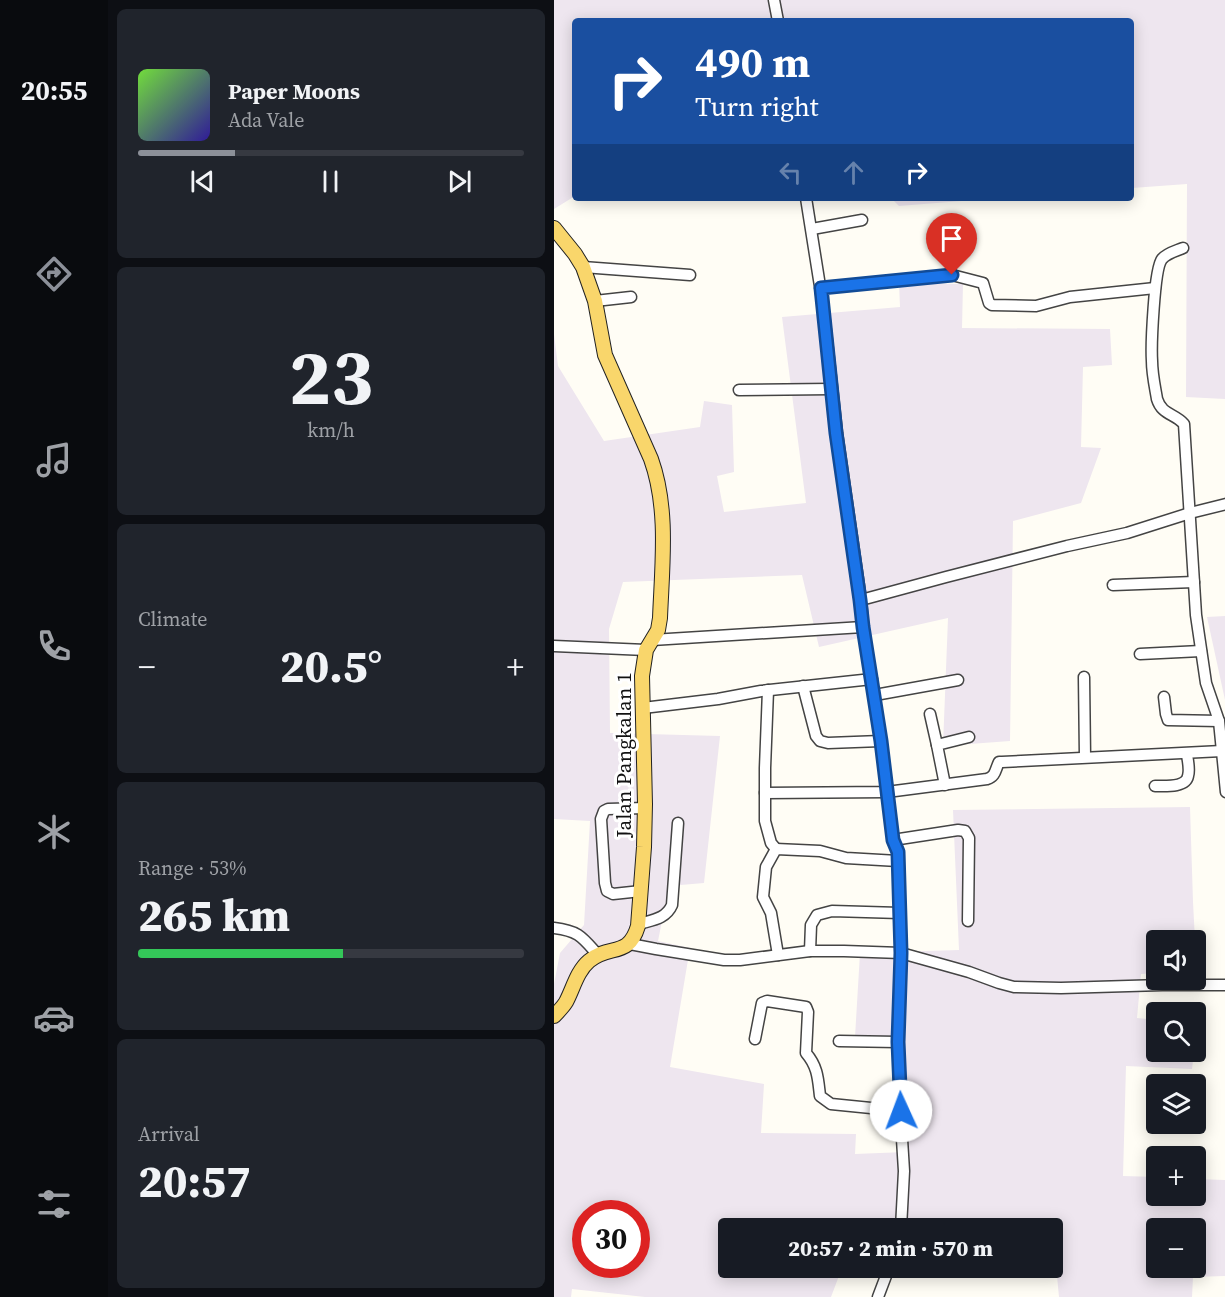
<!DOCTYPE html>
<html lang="en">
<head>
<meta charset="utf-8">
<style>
  :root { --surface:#171b24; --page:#20242c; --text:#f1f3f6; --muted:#9ea1a6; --line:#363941; --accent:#8c9099 }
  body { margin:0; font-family:"Source Serif 4",serif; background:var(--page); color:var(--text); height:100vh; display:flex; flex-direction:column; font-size:22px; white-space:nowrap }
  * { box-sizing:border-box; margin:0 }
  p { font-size:20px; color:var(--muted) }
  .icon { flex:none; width:33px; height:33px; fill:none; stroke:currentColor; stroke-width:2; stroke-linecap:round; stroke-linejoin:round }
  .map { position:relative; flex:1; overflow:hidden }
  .panel { display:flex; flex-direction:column; gap:9px; padding:9px; background:#0d0f14; width:446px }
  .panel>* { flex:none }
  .top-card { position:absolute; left:18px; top:18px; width:562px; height:183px; border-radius:6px; box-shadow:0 3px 15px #0003; background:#1a4fa0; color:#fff; overflow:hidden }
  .fabs { position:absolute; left:592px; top:930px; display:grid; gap:12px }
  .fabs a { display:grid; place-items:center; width:60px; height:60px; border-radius:6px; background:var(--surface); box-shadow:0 3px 15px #0003; font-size:30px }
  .speed { position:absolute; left:18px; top:1200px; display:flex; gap:12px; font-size:30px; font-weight:700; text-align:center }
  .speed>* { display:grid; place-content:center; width:78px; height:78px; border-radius:50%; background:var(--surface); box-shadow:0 3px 15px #0003; line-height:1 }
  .speed .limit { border:9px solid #d22; background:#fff; color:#111 }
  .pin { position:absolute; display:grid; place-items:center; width:51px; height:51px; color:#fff; margin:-62px -26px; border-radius:50% 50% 50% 0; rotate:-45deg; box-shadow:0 0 6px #0007 }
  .pin .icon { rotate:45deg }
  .me { position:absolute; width:66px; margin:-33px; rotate:358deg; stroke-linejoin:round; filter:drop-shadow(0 0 4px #0008) }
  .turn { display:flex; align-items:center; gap:21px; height:126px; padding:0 24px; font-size:27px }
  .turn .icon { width:78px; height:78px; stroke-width:2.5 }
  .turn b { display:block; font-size:42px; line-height:51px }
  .lanes { display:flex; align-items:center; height:57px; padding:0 24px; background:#0003; justify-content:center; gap:30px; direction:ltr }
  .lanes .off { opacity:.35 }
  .big { font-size:45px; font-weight:800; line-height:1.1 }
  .panel .card { flex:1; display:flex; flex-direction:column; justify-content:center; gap:9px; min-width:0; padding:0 21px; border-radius:9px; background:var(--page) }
  .panel .dial { align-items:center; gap:0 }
  .dial b { font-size:78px; line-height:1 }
  .song { display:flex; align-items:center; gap:18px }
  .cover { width:72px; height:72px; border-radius:9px; background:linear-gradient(135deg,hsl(100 70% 55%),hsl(250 70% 35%)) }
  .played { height:6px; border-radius:3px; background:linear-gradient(90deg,var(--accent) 25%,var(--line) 25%) }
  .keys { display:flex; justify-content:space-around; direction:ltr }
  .heat { display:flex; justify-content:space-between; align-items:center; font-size:33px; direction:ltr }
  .charge { height:9px; border-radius:4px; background:linear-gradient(90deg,#34c759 53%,var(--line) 0) }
  .trip { position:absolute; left:164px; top:1218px; width:345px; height:60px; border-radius:6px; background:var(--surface); box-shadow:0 3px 15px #0003; font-weight:800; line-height:60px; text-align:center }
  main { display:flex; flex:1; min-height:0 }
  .dock { display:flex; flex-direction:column; width:108px; justify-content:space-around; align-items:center; background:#090b0e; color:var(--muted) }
  .dock .icon { width:42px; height:42px }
  .dock .active { color:var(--accent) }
  .dock b { font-size:27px; color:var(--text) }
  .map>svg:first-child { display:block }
  .industrial { fill:#eee6ef; fill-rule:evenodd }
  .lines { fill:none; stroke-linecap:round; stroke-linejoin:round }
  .minor-casing { stroke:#444; stroke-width:13 }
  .major-casing { stroke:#222; stroke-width:16 }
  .minor { stroke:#fff; stroke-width:10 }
  .major { stroke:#f9d66b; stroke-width:14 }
  .route-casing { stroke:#114b97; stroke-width:15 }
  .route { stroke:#1a73e8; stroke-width:10 }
  .labels { text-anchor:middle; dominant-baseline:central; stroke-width:6; stroke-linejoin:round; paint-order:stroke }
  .street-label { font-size:21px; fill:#111; stroke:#fff }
</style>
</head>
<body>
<main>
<nav class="dock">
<b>20:55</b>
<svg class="icon active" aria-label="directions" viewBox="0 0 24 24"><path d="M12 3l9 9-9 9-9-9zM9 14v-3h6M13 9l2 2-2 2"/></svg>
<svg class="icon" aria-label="music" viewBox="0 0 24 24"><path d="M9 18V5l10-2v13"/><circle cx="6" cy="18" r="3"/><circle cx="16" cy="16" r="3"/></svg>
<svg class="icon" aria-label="phone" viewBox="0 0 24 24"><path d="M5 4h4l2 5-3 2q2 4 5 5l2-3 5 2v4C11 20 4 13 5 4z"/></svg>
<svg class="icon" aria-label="climate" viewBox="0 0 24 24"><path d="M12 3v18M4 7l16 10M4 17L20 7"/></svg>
<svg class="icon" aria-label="car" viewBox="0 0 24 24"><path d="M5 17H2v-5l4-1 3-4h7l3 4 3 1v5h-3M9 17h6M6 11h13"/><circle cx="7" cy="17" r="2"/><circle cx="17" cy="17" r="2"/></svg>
<svg class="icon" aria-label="filters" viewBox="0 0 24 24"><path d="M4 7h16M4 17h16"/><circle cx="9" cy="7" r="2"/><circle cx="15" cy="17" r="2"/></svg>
</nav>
<section class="panel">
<div class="card">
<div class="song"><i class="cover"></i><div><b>Paper Moons</b><p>Ada Vale</p></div></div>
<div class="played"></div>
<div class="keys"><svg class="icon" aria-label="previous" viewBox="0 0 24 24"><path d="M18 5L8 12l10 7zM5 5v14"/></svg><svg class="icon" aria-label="pause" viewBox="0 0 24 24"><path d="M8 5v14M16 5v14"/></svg><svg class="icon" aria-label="next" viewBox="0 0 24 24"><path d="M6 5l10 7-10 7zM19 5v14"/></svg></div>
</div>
<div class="card dial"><b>23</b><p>km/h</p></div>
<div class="card"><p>Climate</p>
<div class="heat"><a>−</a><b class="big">20.5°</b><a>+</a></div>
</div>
<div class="card"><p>Range · 53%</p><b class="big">265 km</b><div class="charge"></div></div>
<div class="card"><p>Arrival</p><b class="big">20:57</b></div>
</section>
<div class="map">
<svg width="672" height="1297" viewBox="0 0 672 1297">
  <rect width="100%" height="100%" fill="#fffdf5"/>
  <g class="industrial">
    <path d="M0 0H671V399L632 397 633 184 578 188V21H21V196L0 209Z"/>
    <path d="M337 198H445L345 206Z"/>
    <path d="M345 283 409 284 408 328 556 329 558 365 529 367 527 447 547 448 527 503 459 521 456 741 389 746 394 618 265 647 248 575 69 582 55 629 56 733 166 736 150 883 115 886 104 941 136 948 116 1067 210 1084 207 1133 302 1134 301 1154 351 1152 348 1036 301 1037 306 953 405 950 399 810 636 807 639 902 641 940H603V973L587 974 583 1018 603 1020V1052H640L638 1069 572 1066 569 1176 603 1177V1196H642V1179L671 1180V1276L639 1277 638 1297H505L503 1276 429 1277V1268H498V1228H372L358 1227 354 1228H174V1268H288L277 1297H91L18 1289 17 1297H0V984L6 953 30 925 36 821 0 819V334L4 366 50 441 146 427 150 401 178 405 180 472 163 476 170 512 252 503 228 317 346 307ZM32 1214H82V1264H32ZM603 1228H642V1268H603Z"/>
    <path d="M671 616H672L671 700 653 617Z"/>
  </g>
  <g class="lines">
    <g class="minor-casing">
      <g id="minor">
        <path d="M220 0 224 21"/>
        <path d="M252 198 269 305 283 433 307 600 309 627 327 741 339 840 344 852 347 953 344 1042 348 1139 350 1171 347 1228"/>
        <path d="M258 229 308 220"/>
        <path d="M629 248C622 251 613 253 608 259 600 269 597 346 598 361 598 374 601 387 603 399 608 415 620 413 630 424L642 615 652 683 665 721 672 792"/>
        <path d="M29 267 136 275"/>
        <path d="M267 288 398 275 429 283 435 303 438 305 482 306 516 297 601 288"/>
        <path d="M41 301 77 297"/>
        <path d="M185 390 278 389"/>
        <path d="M559 585 640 582"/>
        <path d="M307 600 392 577 513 546 573 533 636 513 672 504"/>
        <path d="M98 640 309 627"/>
        <path d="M0 646 92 650"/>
        <path d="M586 654 647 651"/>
        <path d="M530 677 531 757"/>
        <path d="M249 686 262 736 266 741 274 743 327 741"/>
        <path d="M214 690 211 768V821L217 843 222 849"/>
        <path d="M321 695 404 680"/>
        <path d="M610 697 612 714 614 720 665 721"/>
        <path d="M89 708 164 699 207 691 318 679"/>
        <path d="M376 714 383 745"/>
        <path d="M391 785 383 745 415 737"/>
        <path d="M601 786C610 786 632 788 634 776 636 770 634 761 633 755"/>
        <path d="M211 793 333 792 433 779C442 776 441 770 445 762H448L668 751"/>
        <path d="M339 840 404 830 411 831 415 838 414 921"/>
        <path d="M87 891 59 894 53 891 51 883 47 819 50 811 54 809 91 808"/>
        <path d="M85 924C98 920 112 919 118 905L124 823"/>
        <path d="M0 928C25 931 28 937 44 955"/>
        <path d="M76 944 102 949 170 960H186L256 951H290L347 953 415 972 445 983 460 987 507 988 608 985H672"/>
        <path d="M256 951 257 925 263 915 278 911 346 913"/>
        <path d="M224 955 217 913 209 897 212 867 222 849 266 851 292 858 344 861"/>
        <path d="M201 1039 208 1003 213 1001 252 1007 254 1012 252 1053C264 1067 264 1079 266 1096L277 1104 347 1111"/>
        <path d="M285 1041 344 1042"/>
        <path d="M324 1297 335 1268"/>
      </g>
    </g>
    <g class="major-casing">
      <path id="major" d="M0 228 21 254 29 267 41 301 51 355 97 459C115 509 108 566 106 618L104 630 92 650 88 676 91 804 90 847 84 926C74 959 56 943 35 961 23 971 19 989 12 1002 9 1007 4 1012 0 1016"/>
    </g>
    <use href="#minor" class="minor"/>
    <use href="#major" class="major"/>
  </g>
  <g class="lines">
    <g class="route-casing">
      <path id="route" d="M347 1111 344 1042 347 953 344 852 339 840 327 741 309 627 306 600 282 433 267 288 398 275"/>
    </g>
    <use href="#route" class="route"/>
  </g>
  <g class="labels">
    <g class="street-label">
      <text transform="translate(69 755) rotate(-90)">Jalan Pangkalan 1</text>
    </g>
  </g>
</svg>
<div class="fabs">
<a><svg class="icon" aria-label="sound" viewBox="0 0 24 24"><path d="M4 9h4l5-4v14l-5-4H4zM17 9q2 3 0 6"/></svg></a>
<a><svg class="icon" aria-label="search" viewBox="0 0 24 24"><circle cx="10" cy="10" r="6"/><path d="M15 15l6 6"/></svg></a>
<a><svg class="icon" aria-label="layers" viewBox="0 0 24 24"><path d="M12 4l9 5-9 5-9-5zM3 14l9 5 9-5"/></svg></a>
<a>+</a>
<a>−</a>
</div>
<div class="speed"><div class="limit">30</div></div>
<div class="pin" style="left:398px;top:275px;background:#d93025"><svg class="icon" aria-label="arrive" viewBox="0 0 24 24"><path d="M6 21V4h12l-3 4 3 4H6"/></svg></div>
<svg class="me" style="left:347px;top:1111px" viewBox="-20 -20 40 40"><circle r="19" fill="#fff"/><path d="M0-13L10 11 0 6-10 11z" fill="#1a73e8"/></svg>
<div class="trip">20:57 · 2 min · 570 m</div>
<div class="top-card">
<div class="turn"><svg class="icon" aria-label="right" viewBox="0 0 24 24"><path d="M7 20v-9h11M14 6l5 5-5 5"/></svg><div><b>490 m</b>Turn right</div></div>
<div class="lanes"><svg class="icon off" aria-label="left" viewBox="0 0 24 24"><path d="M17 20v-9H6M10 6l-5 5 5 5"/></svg><svg class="icon off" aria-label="ahead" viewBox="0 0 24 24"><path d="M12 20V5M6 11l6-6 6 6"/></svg><svg class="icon" aria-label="right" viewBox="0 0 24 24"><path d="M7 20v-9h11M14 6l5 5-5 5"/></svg></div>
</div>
</div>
</main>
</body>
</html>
